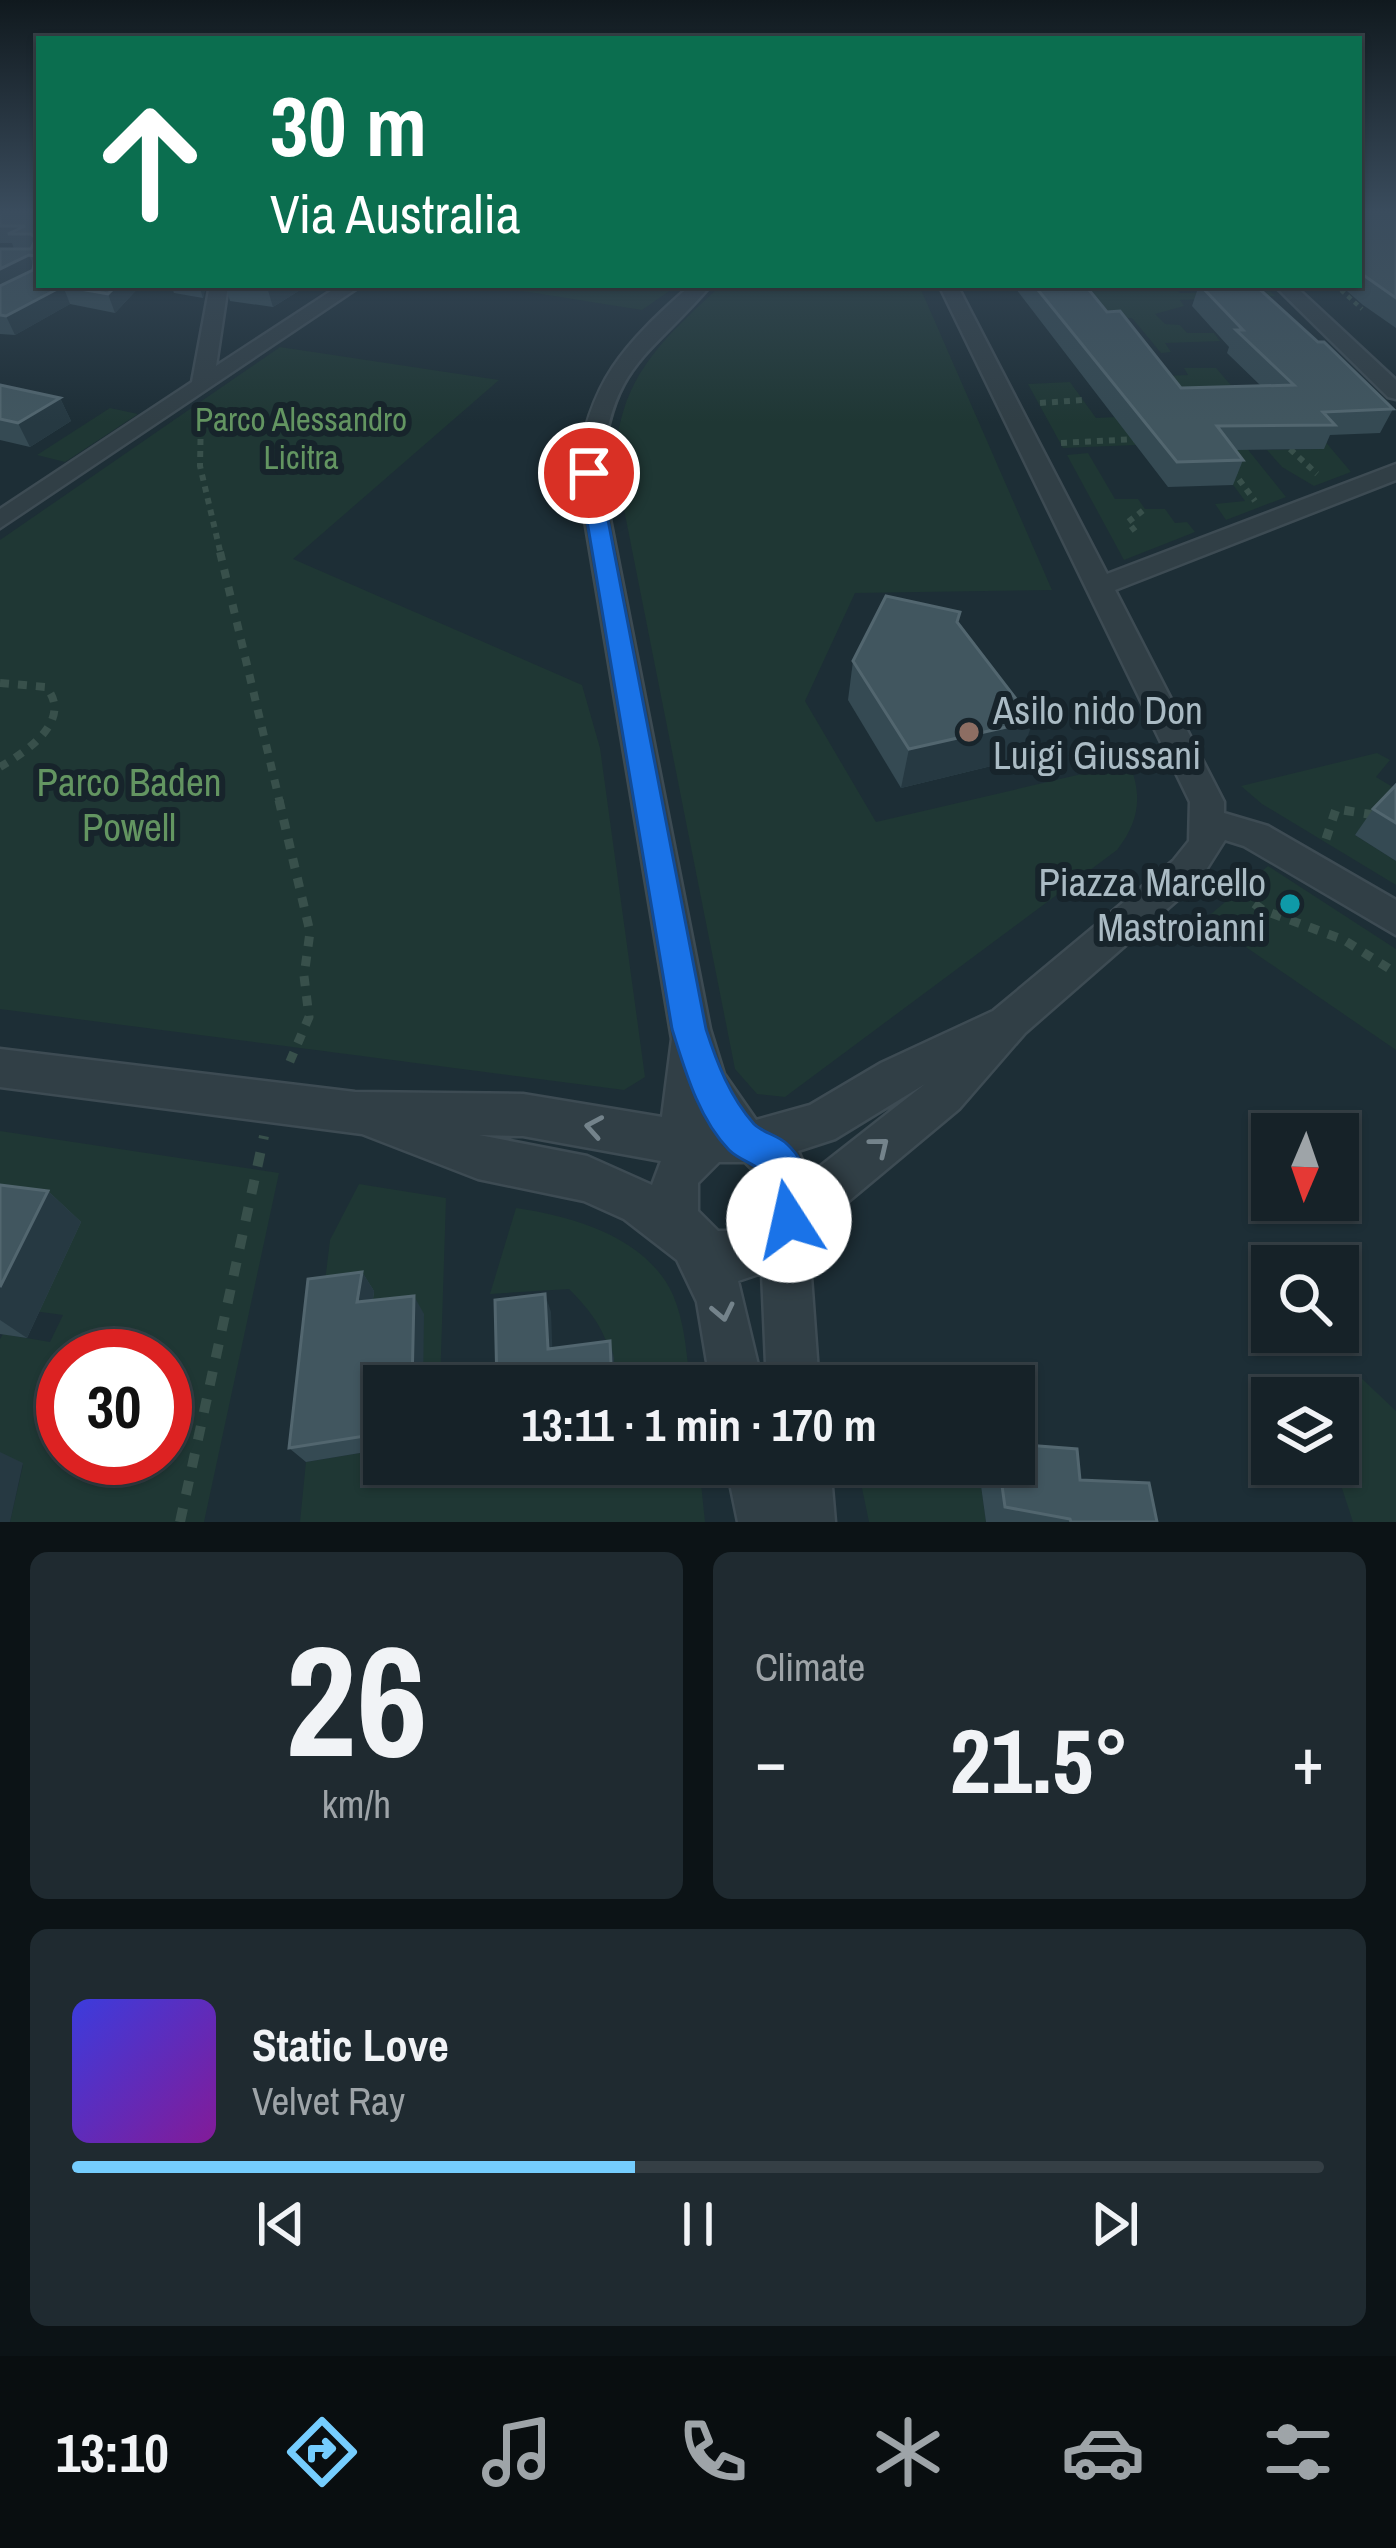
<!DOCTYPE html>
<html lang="en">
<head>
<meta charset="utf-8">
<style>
  :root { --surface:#162228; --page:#1f2a30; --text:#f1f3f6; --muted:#9ea4a8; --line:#353f45; --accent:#75cdfe }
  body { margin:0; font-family:"Archivo Narrow",sans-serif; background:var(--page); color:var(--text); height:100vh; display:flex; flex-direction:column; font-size:45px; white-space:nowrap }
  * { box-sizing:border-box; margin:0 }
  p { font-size:39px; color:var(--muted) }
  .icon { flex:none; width:66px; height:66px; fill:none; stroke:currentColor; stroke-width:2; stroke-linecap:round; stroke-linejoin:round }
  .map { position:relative; height:1522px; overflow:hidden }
  .details { display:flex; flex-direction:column; gap:30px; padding:30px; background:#0c1316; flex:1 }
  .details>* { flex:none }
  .guide { position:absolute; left:36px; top:36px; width:1326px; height:252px; border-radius:0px; box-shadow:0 3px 9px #0004,0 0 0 3px var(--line); background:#0b6e4f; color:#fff; overflow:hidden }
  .needle { width:78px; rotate:182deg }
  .controls { position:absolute; left:1251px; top:1113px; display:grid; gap:24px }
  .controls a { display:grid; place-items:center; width:108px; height:108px; border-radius:0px; background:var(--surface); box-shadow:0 3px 9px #0004,0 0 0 3px var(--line); font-size:60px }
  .speed { position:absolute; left:36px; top:1329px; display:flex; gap:24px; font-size:60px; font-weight:700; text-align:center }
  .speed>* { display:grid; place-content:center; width:156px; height:156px; border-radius:50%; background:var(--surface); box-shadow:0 3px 9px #0004,0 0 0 3px var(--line); line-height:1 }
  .speed .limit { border:18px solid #d22; background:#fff; color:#111 }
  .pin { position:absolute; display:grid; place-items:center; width:102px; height:102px; color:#fff; margin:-51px; border:6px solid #fff; border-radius:50%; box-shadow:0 3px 12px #0007 }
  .me { position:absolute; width:132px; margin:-66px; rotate:350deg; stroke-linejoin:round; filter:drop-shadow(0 0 9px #0008) }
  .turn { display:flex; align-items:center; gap:42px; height:252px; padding:0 36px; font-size:54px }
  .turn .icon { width:156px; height:156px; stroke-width:2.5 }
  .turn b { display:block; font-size:84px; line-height:102px }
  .big { font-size:90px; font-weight:700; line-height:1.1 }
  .details .tile { flex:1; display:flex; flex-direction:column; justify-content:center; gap:18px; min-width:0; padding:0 42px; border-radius:18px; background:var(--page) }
  .details .dial { align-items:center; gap:0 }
  .dial b { font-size:156px; line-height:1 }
  .song { display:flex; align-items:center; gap:36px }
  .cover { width:144px; height:144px; border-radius:18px; background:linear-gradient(135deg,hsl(240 70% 55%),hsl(290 70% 35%)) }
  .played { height:12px; border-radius:6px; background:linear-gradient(90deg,var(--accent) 45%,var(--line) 45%) }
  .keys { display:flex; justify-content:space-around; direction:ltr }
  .heat { display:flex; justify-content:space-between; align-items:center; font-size:66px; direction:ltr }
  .details .tiles { flex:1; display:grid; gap:30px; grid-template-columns:1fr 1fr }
  .tile:last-child { grid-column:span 2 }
  .trip { position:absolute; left:363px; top:1365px; width:672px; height:120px; border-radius:0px; background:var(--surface); box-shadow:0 3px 9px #0004,0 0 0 3px var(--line); font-weight:700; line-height:120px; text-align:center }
  .menu { display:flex; height:192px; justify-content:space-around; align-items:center; background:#090e10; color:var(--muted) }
  .menu .icon { width:84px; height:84px }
  .menu .current { color:var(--accent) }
  .menu b { font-size:54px; color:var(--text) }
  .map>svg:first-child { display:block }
  .green { fill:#1f3734; fill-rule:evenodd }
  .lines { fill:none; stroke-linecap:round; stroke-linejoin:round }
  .minor-casing { stroke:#3d4b53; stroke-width:5 }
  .path-far4 { stroke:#38504b; stroke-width:4.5; stroke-dasharray:4.5 4.5; stroke-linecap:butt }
  .path-far3 { stroke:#38504b; stroke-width:6; stroke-dasharray:6 6; stroke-linecap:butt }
  .path-far2 { stroke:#38504b; stroke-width:8; stroke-dasharray:9 9; stroke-linecap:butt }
  .path-far1 { stroke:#38504b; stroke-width:9; stroke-dasharray:10 10; stroke-linecap:butt }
  .path { stroke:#38504b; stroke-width:10; stroke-dasharray:14 14; stroke-linecap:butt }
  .minor { fill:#313f46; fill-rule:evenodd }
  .wall { fill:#354a53 }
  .shaded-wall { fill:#263942 }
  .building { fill:#41565f; stroke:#52666f; stroke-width:3 }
  .oneway { stroke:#74838b }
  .route { fill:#1a73e8; stroke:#114b97; stroke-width:3 }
  .education-dot { fill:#8d6e63; stroke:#17242b; stroke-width:4.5 }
  .culture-dot { fill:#0f9aa8; stroke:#17242b; stroke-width:4.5 }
  .labels { text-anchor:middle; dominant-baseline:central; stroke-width:12; stroke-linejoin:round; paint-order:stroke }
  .far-park-label { font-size:33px; fill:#639561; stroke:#17242b }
  .poi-label { font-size:39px; fill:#aabbc4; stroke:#17242b; text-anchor:start }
  .park-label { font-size:39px; fill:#639561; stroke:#17242b }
</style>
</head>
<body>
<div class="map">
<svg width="1396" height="1522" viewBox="0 0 1396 1522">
  <rect width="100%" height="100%" fill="#1d2e36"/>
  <g class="green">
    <path d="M485 285H678L642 310Z"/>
    <path d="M721 285H919L1052 590 855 593 805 701 876 822 1129 763C1143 796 1139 822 1117 850L785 1097 757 1094 735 1069 615 464C619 376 661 342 721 285Z"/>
    <path d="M1063 285H1172L1180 293 1270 291 1275 296 1180 300 1184 306 1155 314 1165 324 1180 325 1187 333H1214L1220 341 1165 343 1171 352 1161 353 1132 318 1089 320Z"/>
    <path d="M280 347 499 380 293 559 582 685 600 748 645 1077 624 1090 0 1009V540Z"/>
    <path d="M1184 368H1216L1236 391 1286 395 1351 472 1314 486 1282 467 1267 450 1322 449 1225 421 1286 497 1226 520 1215 504 1245 501 1211 455 1136 445 1063 448 1028 384 1070 382 1096 418 1175 414 1163 376 1188 375Z"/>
    <path d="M110 408 138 414 65 462 37 455Z"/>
    <path d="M1088 453 1115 499H1138L1145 509H1165L1175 523 1187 522 1195 532 1124 560 1067 455Z"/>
    <path d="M1377 753 1390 760 1376 777 1396 789 1355 835 1396 861V885L1262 804 1241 786Z"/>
    <path d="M1268 866 1396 949V1050L1205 919Z"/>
    <path d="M0 1131 279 1173 204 1522H10L23 1465 0 1468V1339L3 1334 50 1342 63 1315 19 1309 0 1211ZM63 1356H165V1458H63Z"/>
    <path d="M359 1184 446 1198 440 1386H423L323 1298 330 1240Z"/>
    <path d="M516 1208C572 1216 647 1237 673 1295 685 1323 687 1356 690 1386H615C613 1343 599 1319 569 1289L490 1294Z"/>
    <path d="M1359 1376 1396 1411V1522H1353L1334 1464H1338V1408Z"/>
    <path d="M384 1449V1464H457L493 1486 584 1470 585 1464H699L705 1522H300L306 1462Z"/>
    <path d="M857 1464H978L986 1522H869Z"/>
  </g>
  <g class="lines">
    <g class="minor-casing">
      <g id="minor">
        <path d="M210 285H228L216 366 340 285H362L0 528V509L192 382Z"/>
        <path d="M691 285H711C647 359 611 364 601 473L710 1029 724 1074 756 1120 810 1105 881 1063 993 1011 1173 861 1189 841 1190 802 939 285H957L1107 574 1396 464V480L1115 590 1224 802V813L1268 826 1396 900V935L1244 846 1225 840 1199 881 1025 1033 959 1109 808 1235 819 1386H767L762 1273 738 1281 763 1386H711L697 1302 677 1260 624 1219 584 1201 478 1179 362 1134 0 1087V1049L355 1092 523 1094 662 1117 672 1039 577 473C588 382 624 344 691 285ZM925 1084 809 1175 798 1151 835 1139ZM479 1135 523 1136 661 1161 652 1185 587 1156ZM719 1162H745L766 1183V1211L746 1231H718L698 1211V1183Z"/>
        <path d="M1274 285H1294L1396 380V399L1388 397Z"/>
        <path d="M726 1464H830L835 1522H738Z"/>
      </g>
    </g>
    <path class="path-far4" d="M1341 290 1362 309"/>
    <g class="path-far3">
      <path d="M1040 403 1083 400"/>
      <path d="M201 415 200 466 221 555"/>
      <path d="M1061 443 1137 439"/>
      <path d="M1290 449 1317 474"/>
      <path d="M1232 470 1255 501"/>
      <path d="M1135 531 1128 522 1145 509"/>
    </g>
    <g class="path-far2">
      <path d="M220 552 280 803"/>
      <path d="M0 683 46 687C74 720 26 752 0 767"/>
    </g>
    <g class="path-far1">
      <path d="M279 800 310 932 304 976 309 1017 288 1066"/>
      <path d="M1326 839 1336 809 1374 815"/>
      <path d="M1238 892 1263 910 1344 940 1396 973"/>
    </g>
    <path class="path" d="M180 1522 264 1136"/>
    <use href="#minor" class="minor"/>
  </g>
  <g class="wall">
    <path d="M0 208 141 285 115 313 70 304 15 335 0 334V249H14L12 243H0Z"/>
    <path d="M1359 208H1396V328L1363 305 1340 285H1359Z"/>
    <path d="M171 285H206L203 298 174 293Z"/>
    <path d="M225 285H308L273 307 230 301Z"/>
    <path d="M1013 285H1085L1107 312 1181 388 1261 386 1227 353 1229 347 1192 306 1199 285H1186H1255L1393 409 1380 433 1330 435 1324 449 1235 450 1243 460 1233 485 1168 487Z"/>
    <path d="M0 385 60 398 71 421 30 447 0 440Z"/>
    <path d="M957 622 1020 759 901 788 848 700 853 661Z"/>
    <path d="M1396 785V861L1355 835 1373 809Z"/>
    <path d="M0 1185 48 1191 81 1222 27 1338 0 1334Z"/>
    <path d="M362 1272 374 1291 373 1300 424 1314 384 1386V1449L306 1462 289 1448Z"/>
    <path d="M978 1464H1014L1080 1480 1157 1522H986Z"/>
  </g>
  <g class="shaded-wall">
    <path d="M29 255 37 273 0 292V269Z"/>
    <path d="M117 285H141L115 313 108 294Z"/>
    <path d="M199 285H206L203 298Z"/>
    <path d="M270 285H308L273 307 267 287Z"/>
    <path d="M63 286 70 304 15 335 6 316Z"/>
    <path d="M60 398 71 421 30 447 18 423Z"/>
    <path d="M1033 721 1020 759 901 788 909 749Z"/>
    <path d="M48 1191 81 1222 27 1338 0 1320V1287Z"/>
    <path d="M362 1272 374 1291 370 1320 357 1302Z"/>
    <path d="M545 1294 551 1312 553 1366 548 1349Z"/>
    <path d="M414 1296 424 1314 423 1386H412Z"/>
    <path d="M610 1341 614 1358 615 1386H612Z"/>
    <path d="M0 1452 23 1463 10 1522H0Z"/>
  </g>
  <g class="building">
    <path d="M0 208H39V285H117L108 294 63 286 6 316 0 315V286L33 270 35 256 29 255 0 269V249H31L36 238 31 234H8L25 226H0Z"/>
    <path d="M1359 208H1396V298L1359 272Z"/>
    <path d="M1034 285H1085L1107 312 1120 311 1181 388 1294 385 1236 330H1243L1200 285H1255L1318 342H1324L1393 409 1323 412 1335 425 1217 426 1243 460 1177 462Z"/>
    <path d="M0 385 60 398 18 423 0 419Z"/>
    <path d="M886 596 960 612 957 622 1033 721 909 749 853 661Z"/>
    <path d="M1396 785V823L1373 809Z"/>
    <path d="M0 1185 48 1191 0 1287Z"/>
    <path d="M362 1272 357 1302 414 1296 412 1386H384V1433L289 1448 308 1279Z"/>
    <path d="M545 1294 548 1349 610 1341 612 1386H497L495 1300Z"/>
    <path d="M1014 1444 1077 1449 1080 1480 1149 1483 1157 1522H1071L1070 1519 1005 1507 999 1464H1014Z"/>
  </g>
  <defs><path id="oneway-chevron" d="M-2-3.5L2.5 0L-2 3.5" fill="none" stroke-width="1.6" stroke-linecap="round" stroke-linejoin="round" transform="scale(3)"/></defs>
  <g class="oneway">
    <use href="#oneway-chevron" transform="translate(594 1127) rotate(-170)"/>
    <use href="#oneway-chevron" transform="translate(880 1146) rotate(-39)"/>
    <use href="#oneway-chevron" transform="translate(723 1312) rotate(78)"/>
  </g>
  <linearGradient id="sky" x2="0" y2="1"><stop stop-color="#10191e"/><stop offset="0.5" stop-color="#3a4c5d"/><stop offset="1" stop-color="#3a4c5d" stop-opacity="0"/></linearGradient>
  <rect width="1396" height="422" fill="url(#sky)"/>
  <path class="route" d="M589 467 599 473 706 1029C717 1063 730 1097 754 1124 763 1133 778 1135 787 1144 812 1167 815 1204 803 1233L789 1239 775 1233C768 1214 777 1196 767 1178 758 1163 741 1162 729 1150 698 1118 685 1070 672 1029L579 473Z"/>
  <circle class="education-dot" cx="969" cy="732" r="12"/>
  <circle class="culture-dot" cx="1290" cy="904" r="12"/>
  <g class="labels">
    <g class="far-park-label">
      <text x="301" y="419">Parco Alessandro<tspan x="301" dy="38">Licitra</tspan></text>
    </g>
    <g class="poi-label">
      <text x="993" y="710">Asilo nido Don<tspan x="993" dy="45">Luigi Giussani</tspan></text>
      <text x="1266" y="882" text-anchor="end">Piazza Marcello<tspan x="1266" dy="45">Mastroianni</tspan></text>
    </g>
    <g class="park-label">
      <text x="129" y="782">Parco Baden<tspan x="129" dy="45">Powell</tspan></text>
    </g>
  </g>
</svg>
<div class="controls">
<a><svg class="needle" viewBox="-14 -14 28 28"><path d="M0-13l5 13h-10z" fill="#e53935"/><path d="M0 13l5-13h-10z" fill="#9ea4a8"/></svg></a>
<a><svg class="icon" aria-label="search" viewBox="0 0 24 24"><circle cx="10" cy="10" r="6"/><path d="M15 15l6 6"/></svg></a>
<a><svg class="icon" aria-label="layers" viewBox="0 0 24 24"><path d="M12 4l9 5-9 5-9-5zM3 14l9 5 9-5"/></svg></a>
</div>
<div class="speed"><div class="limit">30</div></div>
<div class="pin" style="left:589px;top:473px;background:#d93025"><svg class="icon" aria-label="arrive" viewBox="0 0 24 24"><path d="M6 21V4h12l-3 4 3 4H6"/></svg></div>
<svg class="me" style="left:789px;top:1220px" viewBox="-20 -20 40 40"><circle r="19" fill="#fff"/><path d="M0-13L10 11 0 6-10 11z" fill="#1a73e8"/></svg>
<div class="trip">13:11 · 1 min · 170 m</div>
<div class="guide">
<div class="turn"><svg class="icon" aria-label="ahead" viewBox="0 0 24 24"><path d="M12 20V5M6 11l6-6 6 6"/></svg><div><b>30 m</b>Via Australia</div></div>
</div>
</div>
<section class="details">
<div class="tiles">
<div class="tile dial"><b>26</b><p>km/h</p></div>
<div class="tile"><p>Climate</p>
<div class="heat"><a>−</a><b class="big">21.5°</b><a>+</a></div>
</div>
<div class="tile">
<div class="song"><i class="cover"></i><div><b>Static Love</b><p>Velvet Ray</p></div></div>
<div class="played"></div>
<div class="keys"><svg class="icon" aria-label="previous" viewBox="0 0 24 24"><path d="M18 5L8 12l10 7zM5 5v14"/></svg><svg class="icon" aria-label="pause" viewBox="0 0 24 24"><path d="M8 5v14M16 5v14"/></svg><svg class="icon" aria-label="next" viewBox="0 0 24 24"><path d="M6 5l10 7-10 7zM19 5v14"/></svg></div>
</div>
</div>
</section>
<nav class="menu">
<b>13:10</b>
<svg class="icon current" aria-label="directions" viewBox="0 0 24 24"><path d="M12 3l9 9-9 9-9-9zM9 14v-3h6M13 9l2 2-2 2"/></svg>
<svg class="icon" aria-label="music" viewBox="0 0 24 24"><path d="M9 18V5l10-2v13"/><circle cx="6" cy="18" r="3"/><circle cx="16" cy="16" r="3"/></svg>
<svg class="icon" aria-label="phone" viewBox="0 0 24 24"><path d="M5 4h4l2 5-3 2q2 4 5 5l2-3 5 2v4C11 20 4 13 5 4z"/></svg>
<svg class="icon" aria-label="climate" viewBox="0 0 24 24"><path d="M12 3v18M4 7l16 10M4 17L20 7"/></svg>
<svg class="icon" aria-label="car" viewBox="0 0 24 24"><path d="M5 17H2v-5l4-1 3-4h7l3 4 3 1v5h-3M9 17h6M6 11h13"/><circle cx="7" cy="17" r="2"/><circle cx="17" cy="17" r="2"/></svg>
<svg class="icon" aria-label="filters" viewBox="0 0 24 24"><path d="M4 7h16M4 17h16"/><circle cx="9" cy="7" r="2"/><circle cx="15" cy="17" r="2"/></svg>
</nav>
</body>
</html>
